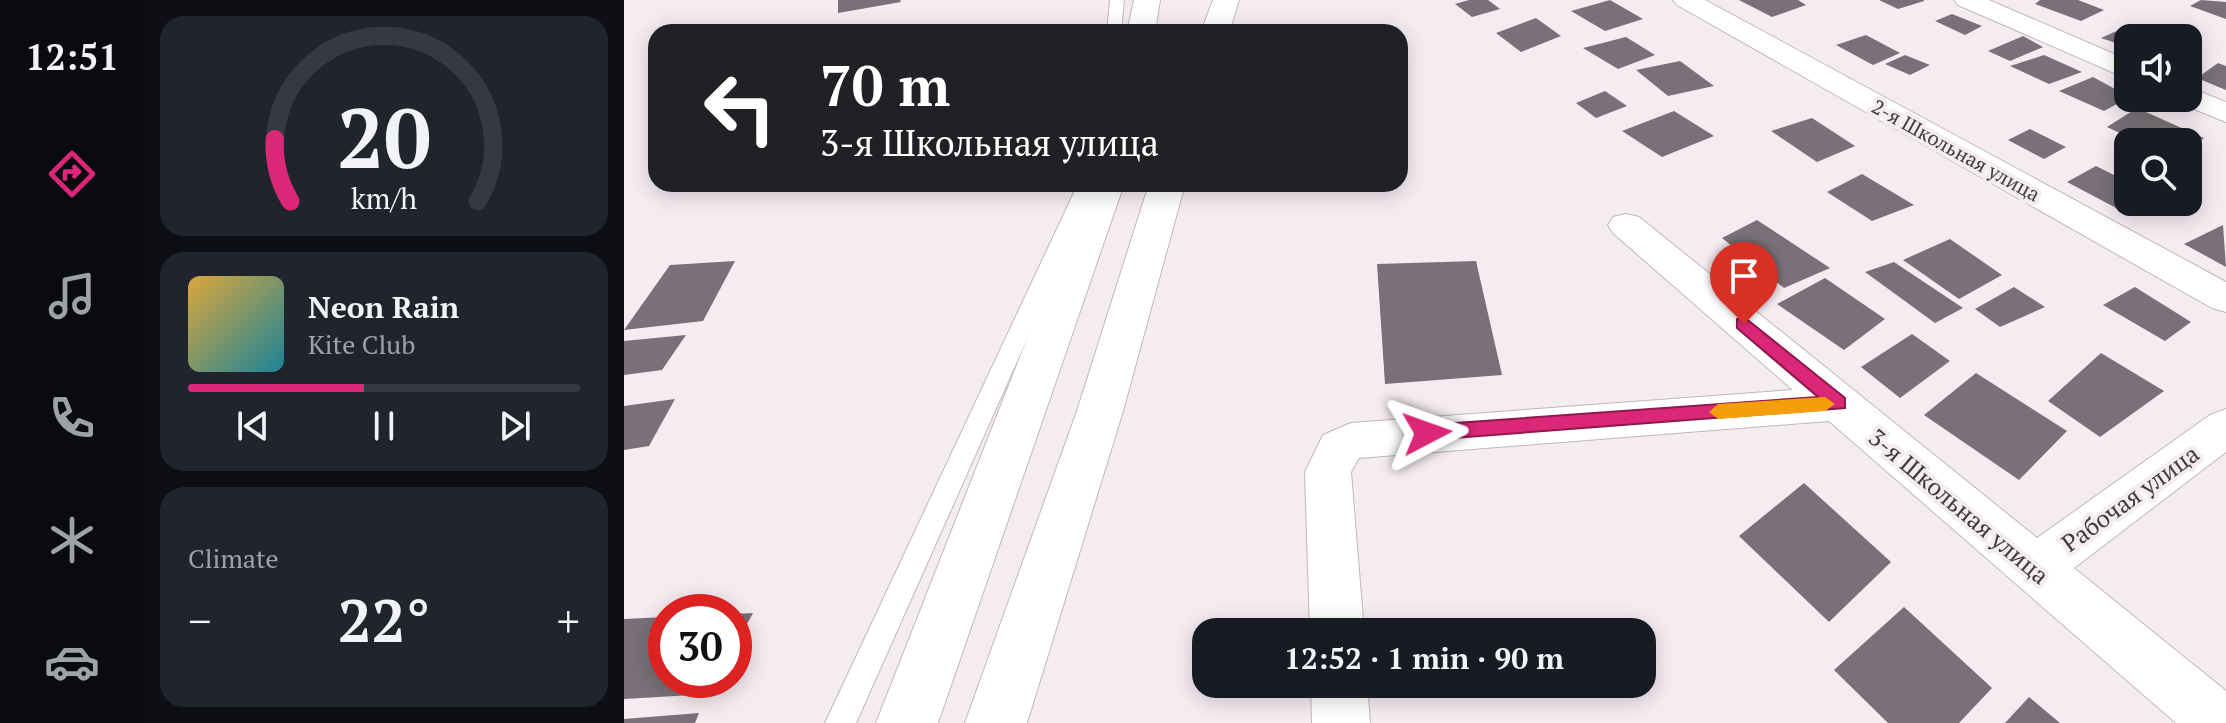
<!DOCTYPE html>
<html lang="en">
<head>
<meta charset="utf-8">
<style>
  :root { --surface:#171b24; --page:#20242c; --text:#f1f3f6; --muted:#9ea1a6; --line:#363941; --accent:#db2777 }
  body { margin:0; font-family:"PT Serif",serif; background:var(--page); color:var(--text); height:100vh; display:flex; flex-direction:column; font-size:30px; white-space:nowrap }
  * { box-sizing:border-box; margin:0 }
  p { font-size:26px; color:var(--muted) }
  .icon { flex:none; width:44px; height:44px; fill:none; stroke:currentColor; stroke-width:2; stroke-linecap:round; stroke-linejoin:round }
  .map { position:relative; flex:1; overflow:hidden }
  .side { display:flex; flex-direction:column; gap:16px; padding:16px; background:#0d0f14; width:480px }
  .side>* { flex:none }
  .hud { position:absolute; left:24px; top:24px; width:760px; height:168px; border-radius:24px; box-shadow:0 4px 20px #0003; background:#202124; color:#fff; overflow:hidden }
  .tools { position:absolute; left:1490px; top:24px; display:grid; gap:16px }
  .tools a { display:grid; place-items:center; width:88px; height:88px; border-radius:16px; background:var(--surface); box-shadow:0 4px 20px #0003; font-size:40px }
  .speed { position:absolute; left:24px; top:594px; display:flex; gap:16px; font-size:40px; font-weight:700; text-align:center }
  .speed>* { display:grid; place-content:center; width:104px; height:104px; border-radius:50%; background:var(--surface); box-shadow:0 4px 20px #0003; line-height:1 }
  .speed .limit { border:12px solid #d22; background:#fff; color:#111 }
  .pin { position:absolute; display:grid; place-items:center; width:68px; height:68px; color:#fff; margin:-82px -34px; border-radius:50% 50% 50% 0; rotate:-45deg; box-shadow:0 0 8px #0007 }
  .pin .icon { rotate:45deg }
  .me { position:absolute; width:88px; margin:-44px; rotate:86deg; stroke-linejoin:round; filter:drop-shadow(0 0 6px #0008) }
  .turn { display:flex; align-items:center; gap:28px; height:168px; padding:0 40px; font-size:36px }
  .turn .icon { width:104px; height:104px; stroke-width:2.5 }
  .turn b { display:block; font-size:56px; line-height:68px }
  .big { font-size:60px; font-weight:700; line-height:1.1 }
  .side .tile { flex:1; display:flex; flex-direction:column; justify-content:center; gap:12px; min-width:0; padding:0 28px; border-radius:24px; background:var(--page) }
  .side .dial { align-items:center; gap:0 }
  .dial svg { height:208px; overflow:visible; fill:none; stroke:var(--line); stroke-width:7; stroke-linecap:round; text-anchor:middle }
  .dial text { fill:var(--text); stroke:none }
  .song { display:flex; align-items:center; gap:24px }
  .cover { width:96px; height:96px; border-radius:12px; background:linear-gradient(135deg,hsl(40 70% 55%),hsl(190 70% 35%)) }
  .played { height:8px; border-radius:4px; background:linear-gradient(90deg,var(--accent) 45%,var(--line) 45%) }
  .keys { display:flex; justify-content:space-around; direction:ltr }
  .heat { display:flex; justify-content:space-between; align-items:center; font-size:44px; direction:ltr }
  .trip { position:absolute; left:568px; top:618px; width:464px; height:80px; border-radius:24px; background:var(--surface); box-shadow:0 4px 20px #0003; font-weight:700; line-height:80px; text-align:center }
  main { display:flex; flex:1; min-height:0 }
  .tabs { display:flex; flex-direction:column; width:144px; justify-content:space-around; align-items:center; background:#090b0e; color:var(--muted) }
  .tabs .icon { width:56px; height:56px }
  .tabs .selected { color:var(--accent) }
  .tabs b { font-size:36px; color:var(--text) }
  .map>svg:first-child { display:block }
  .building { fill:#797177 }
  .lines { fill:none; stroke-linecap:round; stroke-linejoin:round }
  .service-casing { stroke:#c0b7bd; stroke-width:2 }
  .minor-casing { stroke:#c0b7bd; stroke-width:2 }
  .primary-casing { stroke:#c0b7bd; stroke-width:2 }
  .service { fill:#fff; fill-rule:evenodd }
  .minor { fill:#fff; fill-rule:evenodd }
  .primary { fill:#fff; fill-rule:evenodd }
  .route { fill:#db2777; stroke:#8e194d; stroke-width:2 }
  .slow { fill:#f59e0b }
  .labels { text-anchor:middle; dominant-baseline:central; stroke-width:8; stroke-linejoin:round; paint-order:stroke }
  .far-street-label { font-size:20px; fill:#3f3c3e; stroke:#f5ecf2 }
  .street-label { font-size:24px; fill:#3f3c3e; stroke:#f5ecf2 }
</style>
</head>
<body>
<main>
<nav class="tabs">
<b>12:51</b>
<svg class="icon selected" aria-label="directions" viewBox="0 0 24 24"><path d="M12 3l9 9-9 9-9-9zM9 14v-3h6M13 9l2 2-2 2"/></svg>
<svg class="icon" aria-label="music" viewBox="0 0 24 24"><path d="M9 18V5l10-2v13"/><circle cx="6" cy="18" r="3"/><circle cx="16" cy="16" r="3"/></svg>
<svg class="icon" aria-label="phone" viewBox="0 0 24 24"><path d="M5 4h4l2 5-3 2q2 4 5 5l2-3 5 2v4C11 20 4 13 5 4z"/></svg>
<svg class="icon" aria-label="climate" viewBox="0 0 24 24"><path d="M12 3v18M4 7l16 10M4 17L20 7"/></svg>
<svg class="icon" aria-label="car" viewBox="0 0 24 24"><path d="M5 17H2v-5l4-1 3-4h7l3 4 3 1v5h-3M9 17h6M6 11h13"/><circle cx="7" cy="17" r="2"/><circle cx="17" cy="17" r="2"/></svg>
</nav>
<section class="side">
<div class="tile dial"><svg viewBox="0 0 100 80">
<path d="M14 69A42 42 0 1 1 86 69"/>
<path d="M14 69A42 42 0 0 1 8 45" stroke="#db2777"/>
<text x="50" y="56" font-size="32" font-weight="700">20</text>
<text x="50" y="72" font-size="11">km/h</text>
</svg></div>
<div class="tile">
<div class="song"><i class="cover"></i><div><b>Neon Rain</b><p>Kite Club</p></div></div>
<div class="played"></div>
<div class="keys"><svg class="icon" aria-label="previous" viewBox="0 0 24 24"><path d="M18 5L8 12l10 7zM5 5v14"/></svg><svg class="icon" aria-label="pause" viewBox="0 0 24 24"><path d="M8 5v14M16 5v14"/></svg><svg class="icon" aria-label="next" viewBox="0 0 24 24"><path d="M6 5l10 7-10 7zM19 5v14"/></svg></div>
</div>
<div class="tile"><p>Climate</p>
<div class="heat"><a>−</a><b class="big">22°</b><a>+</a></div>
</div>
</section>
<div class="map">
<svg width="1602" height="723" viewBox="0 0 1602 723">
  <rect width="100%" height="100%" fill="#f5ecf2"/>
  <g class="building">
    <path d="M214 0H276L277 2 214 13Z"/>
    <path d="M845 0H864L876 9 848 17 831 4Z"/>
    <path d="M986 0 1019 19 981 31 947 11Z"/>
    <path d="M1115 0H1174L1182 5 1148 17Z"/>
    <path d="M1255 0H1300V1L1274 9Z"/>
    <path d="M1416 0H1454L1480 10 1457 21 1411 4Z"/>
    <path d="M1577 0 1602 2V19L1566 6Z"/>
    <path d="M1328 14 1358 26 1341 35 1311 21Z"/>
    <path d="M912 18 937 36 897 52 872 33Z"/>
    <path d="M1506 25 1538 38H1504V47L1477 38Z"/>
    <path d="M1242 35 1276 53 1249 65 1212 45Z"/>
    <path d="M1399 36 1419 47 1386 61 1364 51Z"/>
    <path d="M1002 37 1031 55 994 69 959 48Z"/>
    <path d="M1281 55 1306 65 1286 75 1261 64Z"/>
    <path d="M1420 55 1458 72 1425 84 1386 66Z"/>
    <path d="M1056 61 1090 86 1044 96 1012 70Z"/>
    <path d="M1594 63 1602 66V90L1573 78Z"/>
    <path d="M1469 77 1504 96V98L1480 111 1435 91Z"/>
    <path d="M981 91 1003 106 972 118 952 103Z"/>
    <path d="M1513 108 1580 138 1564 151V142H1515L1483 127Z"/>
    <path d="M1050 111 1090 136 1038 157 998 131Z"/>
    <path d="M1188 118 1231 146 1193 162 1147 131Z"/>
    <path d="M1406 129 1442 147 1420 159 1384 140Z"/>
    <path d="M1472 166 1504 182V202L1494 209 1443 182Z"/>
    <path d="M1238 174 1290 205 1248 221 1203 192Z"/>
    <path d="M1133 220 1206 268 1160 288 1098 238Z"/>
    <path d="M1599 225 1602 267 1560 244Z"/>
    <path d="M1326 239 1378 275 1335 299 1279 260Z"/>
    <path d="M111 261 79 321 0 330 46 265Z"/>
    <path d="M852 261 878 375 761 384 753 264Z"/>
    <path d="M1270 262 1339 308 1311 323 1241 272Z"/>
    <path d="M1201 278 1261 319 1220 350 1153 304Z"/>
    <path d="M1390 287 1421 307 1376 327 1351 309Z"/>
    <path d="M1511 287 1567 322 1541 341 1479 305Z"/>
    <path d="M1288 334 1326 361 1276 398 1237 367Z"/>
    <path d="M62 335 38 370 0 375V341Z"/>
    <path d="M1477 353 1540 391 1476 437 1424 401Z"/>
    <path d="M1352 373 1443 431 1395 480 1300 415Z"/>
    <path d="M51 399 25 446 0 450V406Z"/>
    <path d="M1180 483 1267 562 1205 622 1115 536Z"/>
    <path d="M1280 607 1368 688 1335 723H1264L1210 670Z"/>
    <path d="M129 613 110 648V614Z"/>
    <path d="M42 617V680H93L86 694 0 699V619Z"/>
    <path d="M1405 697 1436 723H1381Z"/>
    <path d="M75 713 71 723H0V719Z"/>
  </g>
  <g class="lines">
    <g class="service-casing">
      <g id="service">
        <path d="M486 0H500L497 32H483Z"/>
        <path d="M454 184H472L232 723H201Z"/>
      </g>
    </g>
    <g class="minor-casing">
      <g id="minor">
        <path d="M1049 0H1081L1602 282V312L1588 308 1053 5Z"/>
        <path d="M1330 0H1365L1504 60V79L1334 5Z"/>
        <path d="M1564 87 1602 102V122L1553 102 1550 98H1564Z"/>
        <path d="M1002 214 1015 217 1413 538 1586 415 1602 409V452L1450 568 1602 691V723H1552L1205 421 735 458 727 472 740 632H686L681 472 699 435 727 423 1169 390 989 233 984 225 989 217Z"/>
        <path d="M687 684H743L746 723H688Z"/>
      </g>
    </g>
    <g class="primary-casing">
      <g id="primary">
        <path d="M510 0H536L531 32H503Z"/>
        <path d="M589 0H615L605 32H577Z"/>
        <path d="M464 184H500L314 723H252Z"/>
        <path d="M525 184H561L499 411 403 723H341L453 411Z"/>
      </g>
    </g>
    <use href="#service" class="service"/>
    <use href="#minor" class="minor"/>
    <use href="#primary" class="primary"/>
  </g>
  <path class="route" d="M1120 317 1221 398V408L803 440 793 433 803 425 1194 397 1113 328V319Z"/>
  <path class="slow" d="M1201 397 1211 404 1201 411 1094 419 1085 412 1094 404Z"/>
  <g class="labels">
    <g class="far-street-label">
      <text transform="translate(1332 150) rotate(29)">2-я Школьная улица</text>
    </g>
    <g class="street-label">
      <text transform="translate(1506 498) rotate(-36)">Рабочая улица</text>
      <text transform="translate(1335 506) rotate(40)">3-я Школьная улица</text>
    </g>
  </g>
</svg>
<div class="tools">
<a><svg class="icon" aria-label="sound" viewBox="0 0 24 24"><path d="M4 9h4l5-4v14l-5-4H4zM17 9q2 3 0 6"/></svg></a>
<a><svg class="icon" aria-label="search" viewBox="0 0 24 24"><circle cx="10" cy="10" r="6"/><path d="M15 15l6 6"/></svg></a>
</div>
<div class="speed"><div class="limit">30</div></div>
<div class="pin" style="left:1120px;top:324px;background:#d93025"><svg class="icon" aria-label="arrive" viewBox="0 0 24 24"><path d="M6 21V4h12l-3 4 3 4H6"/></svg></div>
<svg class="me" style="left:803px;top:433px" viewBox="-20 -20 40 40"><path d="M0-17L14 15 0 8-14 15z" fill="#db2777" stroke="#fff" stroke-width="4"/></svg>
<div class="trip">12:52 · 1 min · 90 m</div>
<div class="hud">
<div class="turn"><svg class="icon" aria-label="left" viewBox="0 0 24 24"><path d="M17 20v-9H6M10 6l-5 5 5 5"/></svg><div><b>70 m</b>3-я Школьная улица</div></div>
</div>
</div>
</main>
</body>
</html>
